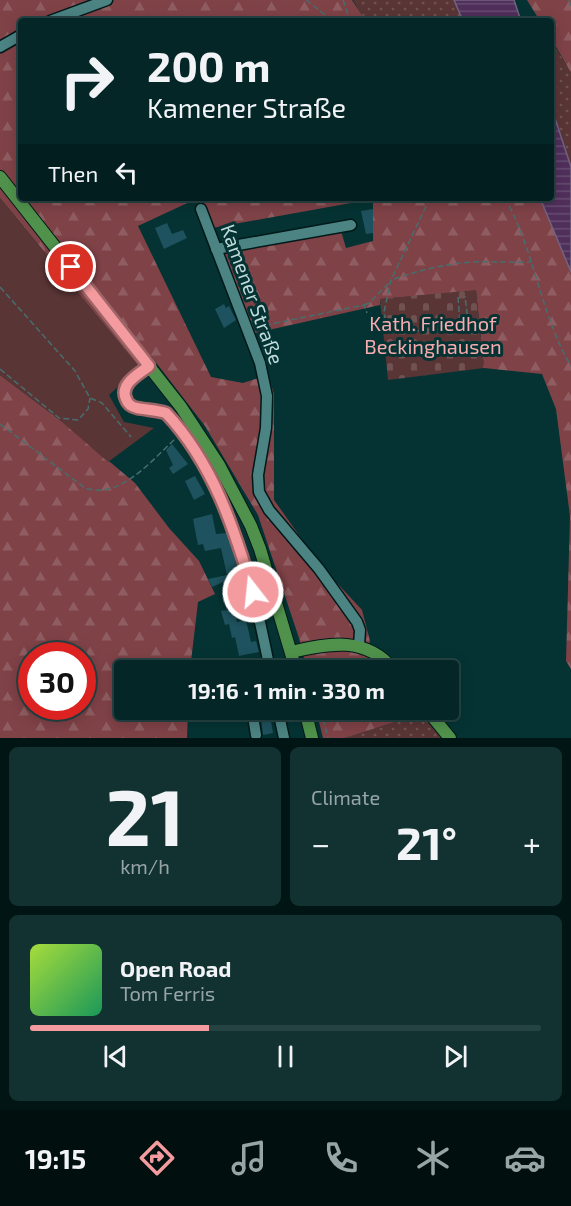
<!DOCTYPE html>
<html lang="en">
<head>
<meta charset="utf-8">
<style>
  :root { --surface:#042626; --page:#123232; --text:#f1f3f6; --muted:#97a5a7; --line:#254343; --accent:#f49b9f }
  body { margin:0; font-family:"Exo 2",sans-serif; background:var(--page); color:var(--text); height:100vh; display:flex; flex-direction:column; font-size:22px; white-space:nowrap }
  * { box-sizing:border-box; margin:0 }
  p { font-size:20px; color:var(--muted) }
  .icon { flex:none; width:33px; height:33px; fill:none; stroke:currentColor; stroke-width:2; stroke-linecap:round; stroke-linejoin:round }
  .map { position:relative; height:738px; overflow:hidden }
  .drawer { display:flex; flex-direction:column; gap:9px; padding:9px; background:#021515; flex:1 }
  .drawer>* { flex:none }
  .top-card { position:absolute; left:18px; top:18px; width:536px; height:183px; border-radius:6px; box-shadow:0 3px 15px #0003,0 0 0 2px var(--line); background:#042626; color:var(--text); overflow:hidden }
  .speed { position:absolute; left:18px; top:642px; display:flex; gap:12px; font-size:30px; font-weight:700; text-align:center }
  .speed>* { display:grid; place-content:center; width:78px; height:78px; border-radius:50%; background:var(--surface); box-shadow:0 3px 15px #0003,0 0 0 2px var(--line); line-height:1 }
  .speed .limit { border:9px solid #d22; background:#fff; color:#111 }
  .pin { position:absolute; display:grid; place-items:center; width:51px; height:51px; color:#fff; margin:-26px; border:3px solid #fff; border-radius:50%; box-shadow:0 2px 6px #0007 }
  .me { position:absolute; width:66px; margin:-33px; rotate:344deg; stroke-linejoin:round; filter:drop-shadow(0 0 4px #0008) }
  .turn { display:flex; align-items:center; gap:21px; height:126px; padding:0 30px; font-size:27px }
  .turn .icon { width:78px; height:78px; stroke-width:2.5 }
  .turn b { display:block; font-size:42px; line-height:51px }
  .then { display:flex; align-items:center; height:57px; padding:0 30px; background:#0003; gap:12px; font-size:22px }
  .big { font-size:45px; font-weight:700; line-height:1.1 }
  .drawer .tile { flex:1; display:flex; flex-direction:column; justify-content:center; gap:9px; min-width:0; padding:0 21px; border-radius:9px; background:var(--page) }
  .drawer .dial { align-items:center; gap:0 }
  .dial b { font-size:78px; line-height:1 }
  .song { display:flex; align-items:center; gap:18px }
  .cover { width:72px; height:72px; border-radius:9px; background:linear-gradient(135deg,hsl(80 70% 55%),hsl(150 70% 35%)) }
  .played { height:6px; border-radius:3px; background:linear-gradient(90deg,var(--accent) 35%,var(--line) 35%) }
  .keys { display:flex; justify-content:space-around; direction:ltr }
  .heat { display:flex; justify-content:space-between; align-items:center; font-size:33px; direction:ltr }
  .drawer .tiles { flex:1; display:grid; gap:9px; grid-template-columns:1fr 1fr }
  .tile:last-child { grid-column:span 2 }
  .trip { position:absolute; left:114px; top:660px; width:345px; height:60px; border-radius:6px; background:var(--surface); box-shadow:0 3px 15px #0003,0 0 0 2px var(--line); font-weight:700; line-height:60px; text-align:center }
  .menu { display:flex; height:96px; justify-content:space-around; align-items:center; background:#020f0f; color:var(--muted) }
  .menu .icon { width:42px; height:42px }
  .menu .active { color:var(--accent) }
  .menu b { font-size:27px; color:var(--text) }
  .map>svg:first-child { display:block }
  .grass { fill:url(#grass-dots) }
  .forest { fill:url(#forest-firs); fill-rule:evenodd }
  .cemetery { fill:url(#cemetery-stones) }
  .green { fill:#5a3536 }
  .water { fill:url(#water-rules); stroke:#726381; stroke-width:1.5 }
  .building { fill:#1e525e }
  .lines { fill:none; stroke-linecap:round; stroke-linejoin:round }
  .minor-casing { stroke:#001919; stroke-width:13 }
  .major-casing { stroke:#001919; stroke-width:14 }
  .path { stroke:#476e6e; stroke-width:1.5; stroke-dasharray:6 3; stroke-linecap:butt }
  .minor { stroke:#4c8383; stroke-width:10 }
  .major { stroke:#50924c; stroke-width:12 }
  .route-casing { stroke:#9f6567; stroke-width:15 }
  .route { stroke:#f49b9f; stroke-width:10 }
  .labels { text-anchor:middle; dominant-baseline:central; stroke-width:6; stroke-linejoin:round; paint-order:stroke }
  .street-label { font-size:20px; fill:#c0dbdb; stroke:#053333 }
  .park-label { font-size:20px; fill:#f8abae; stroke:#053333 }
</style>
</head>
<body>
<div class="map">
<svg width="571" height="738" viewBox="0 0 571 738">
  <defs>
    <pattern id="grass-dots" width="8" height="8" patternUnits="userSpaceOnUse" patternTransform="scale(1.5)"><rect width="8" height="8" fill="#5a3536"/><path d="M2 2h.1M6 6h.1" fill="none" stroke="#705252" stroke-width="1.8" stroke-linecap="round"/></pattern>
    <pattern id="forest-firs" width="22" height="20" patternUnits="userSpaceOnUse" patternTransform="scale(1.5)"><rect width="22" height="20" fill="#7f4247"/><path d="M5 1l3.5 6h-7zM16 11l3.5 6h-7z" fill="#8f5d61"/></pattern>
    <pattern id="cemetery-stones" width="16" height="16" patternUnits="userSpaceOnUse" patternTransform="scale(1.5)"><rect width="16" height="16" fill="#5a3536"/><path d="M2 7V4a2 2 0 0 1 4 0v3zM10 15v-3a2 2 0 0 1 4 0v3z" fill="#705252"/></pattern>
    <pattern id="water-rules" width="6" height="5" patternUnits="userSpaceOnUse" patternTransform="scale(1.5)"><rect width="6" height="5" fill="#502f5b"/><path d="M0 2.5h6" fill="none" stroke="#674d72"/></pattern>
  </defs>
  <rect width="100%" height="100%" fill="#053333"/>
  <g class="grass">
    <path d="M353 0H454L463 21H369L362 15Z"/>
    <path d="M550 38 571 73V167L551 106Z"/>
    <path d="M429 711 451 738H345Z"/>
  </g>
  <g class="forest">
    <path d="M0 0H352L362 15 370 21H21V198H198L138 226 211 377 243 383 268 375 274 394V500L321 566 362 610 370 641 367 649 396 670H307L299 638 258 515 205 426 151 356 139 367 0 198Z"/>
    <path d="M527 0H571V73L551 38 550 21H540Z"/>
    <path d="M201 198H540L571 272V669L566 661 570 516 556 409 542 374 484 368 476 291 380 299V305L251 334 221 253 341 231 346 248 373 241V199L212 228Z"/>
    <path d="M0 375 60 420 135 483 169 528 199 561 215 594 198 602 190 670H124V710H188L187 738H0ZM32 656H82V706H32Z"/>
    <path d="M316 710H428L429 711 345 738H323Z"/>
  </g>
  <path class="cemetery" d="M476 290 484 368 388 380 380 299Z"/>
  <path class="green" d="M0 198 139 367 109 395 124 422 154 428 108 462 60 420 0 375Z"/>
  <g class="water">
    <path d="M454 0H514L521 21H463Z"/>
    <path d="M551 106 571 167V272L540 198H550Z"/>
  </g>
  <g class="building">
    <path d="M373 209V233L366 234 361 211Z"/>
    <path d="M167 223 172 234 183 230 187 238 164 249 155 228Z"/>
    <path d="M224 304 226 308 229 306 236 320 224 328 215 309Z"/>
    <path d="M172 444 188 464 173 474 169 468 173 465 166 450Z"/>
    <path d="M195 476 205 494 194 500 185 481Z"/>
    <path d="M212 514 216 534 227 533 234 552 241 592H245L248 603 235 606 232 590 226 592 223 582 212 587 208 579 227 575 221 548 205 551 203 544 198 545 196 535 193 519Z"/>
    <path d="M234 609 237 622 246 620 251 642 256 641 259 652 239 656 235 637 232 638 229 624 225 625 221 611Z"/>
    <path d="M269 710 273 733 263 735 260 711Z"/>
  </g>
  <g class="lines">
    <g class="minor-casing">
      <g id="minor">
        <path d="M50 21 107 0"/>
        <path d="M0 47 21 35"/>
        <path d="M201 209 260 363 267 396 266 428 258 475 259 492 269 510 319 569 357 622 360 630 359 646"/>
        <path d="M216 249 351 225"/>
        <path d="M149 366C139 374 119 384 126 399 128 405 132 407 137 408 147 410 157 410 166 413 231 482 252 581 270 670"/>
        <path d="M252 710 256 735"/>
        <path d="M278 710 284 738"/>
      </g>
    </g>
    <g class="major-casing">
      <g id="major">
        <path d="M0 177 181 407 219 465 251 526 260 549 296 670"/>
        <path d="M291 652C330 643 366 636 394 670"/>
        <path d="M305 710 312 738"/>
        <path d="M427 710 450 738"/>
      </g>
    </g>
    <g class="path">
      <path d="M306 0 333 21"/>
      <path d="M343 0 350 21"/>
      <path d="M569 0 571 6"/>
      <path d="M430 198 391 280 384 312 388 333 457 328 462 332 469 330 465 296"/>
      <path d="M505 198C535 251 540 314 571 366"/>
      <path d="M394 279C420 270 445 264 473 262 492 261 511 263 531 262"/>
      <path d="M0 287 75 371 90 398 102 403 131 437"/>
      <path d="M458 297 460 323"/>
      <path d="M364 305 369 303 390 282"/>
      <path d="M256 327 364 305 367 313"/>
      <path d="M458 327 460 323 468 321"/>
      <path d="M0 369 59 418 78 420 88 409 90 398"/>
      <path d="M0 424 85 488C120 500 152 460 175 439"/>
      <path d="M307 660 310 670"/>
      <path d="M321 710 328 738"/>
    </g>
    <use href="#minor" class="minor"/>
    <use href="#major" class="major"/>
  </g>
  <g class="lines">
    <g class="route-casing">
      <path id="route" d="M71 267 149 366C139 374 119 384 126 399 128 405 132 407 137 408 147 410 157 410 166 413 213 463 234 528 253 592"/>
    </g>
    <use href="#route" class="route"/>
  </g>
  <g class="labels">
    <g class="street-label">
      <text transform="translate(253 294) rotate(70)">Kamener Straße</text>
    </g>
    <g class="park-label">
      <text x="433" y="323">Kath. Friedhof<tspan x="433" dy="23">Beckinghausen</tspan></text>
    </g>
  </g>
</svg>
<div class="speed"><div class="limit">30</div></div>
<div class="pin" style="left:71px;top:267px;background:#d93025"><svg class="icon" aria-label="arrive" viewBox="0 0 24 24"><path d="M6 21V4h12l-3 4 3 4H6"/></svg></div>
<svg class="me" style="left:253px;top:592px" viewBox="-20 -20 40 40"><circle r="17" fill="#f49b9f" stroke="#fff" stroke-width="3"/><path d="M0-11L8 9 0 5-8 9z" fill="#fff"/></svg>
<div class="trip">19:16 · 1 min · 330 m</div>
<div class="top-card">
<div class="turn"><svg class="icon" aria-label="right" viewBox="0 0 24 24"><path d="M7 20v-9h11M14 6l5 5-5 5"/></svg><div><b>200 m</b>Kamener Straße</div></div>
<div class="then">Then<svg class="icon" aria-label="left" viewBox="0 0 24 24"><path d="M17 20v-9H6M10 6l-5 5 5 5"/></svg></div>
</div>
</div>
<section class="drawer">
<div class="tiles">
<div class="tile dial"><b>21</b><p>km/h</p></div>
<div class="tile"><p>Climate</p>
<div class="heat"><a>−</a><b class="big">21°</b><a>+</a></div>
</div>
<div class="tile">
<div class="song"><i class="cover"></i><div><b>Open Road</b><p>Tom Ferris</p></div></div>
<div class="played"></div>
<div class="keys"><svg class="icon" aria-label="previous" viewBox="0 0 24 24"><path d="M18 5L8 12l10 7zM5 5v14"/></svg><svg class="icon" aria-label="pause" viewBox="0 0 24 24"><path d="M8 5v14M16 5v14"/></svg><svg class="icon" aria-label="next" viewBox="0 0 24 24"><path d="M6 5l10 7-10 7zM19 5v14"/></svg></div>
</div>
</div>
</section>
<nav class="menu">
<b>19:15</b>
<svg class="icon active" aria-label="directions" viewBox="0 0 24 24"><path d="M12 3l9 9-9 9-9-9zM9 14v-3h6M13 9l2 2-2 2"/></svg>
<svg class="icon" aria-label="music" viewBox="0 0 24 24"><path d="M9 18V5l10-2v13"/><circle cx="6" cy="18" r="3"/><circle cx="16" cy="16" r="3"/></svg>
<svg class="icon" aria-label="phone" viewBox="0 0 24 24"><path d="M5 4h4l2 5-3 2q2 4 5 5l2-3 5 2v4C11 20 4 13 5 4z"/></svg>
<svg class="icon" aria-label="climate" viewBox="0 0 24 24"><path d="M12 3v18M4 7l16 10M4 17L20 7"/></svg>
<svg class="icon" aria-label="car" viewBox="0 0 24 24"><path d="M5 17H2v-5l4-1 3-4h7l3 4 3 1v5h-3M9 17h6M6 11h13"/><circle cx="7" cy="17" r="2"/><circle cx="17" cy="17" r="2"/></svg>
</nav>
</body>
</html>
